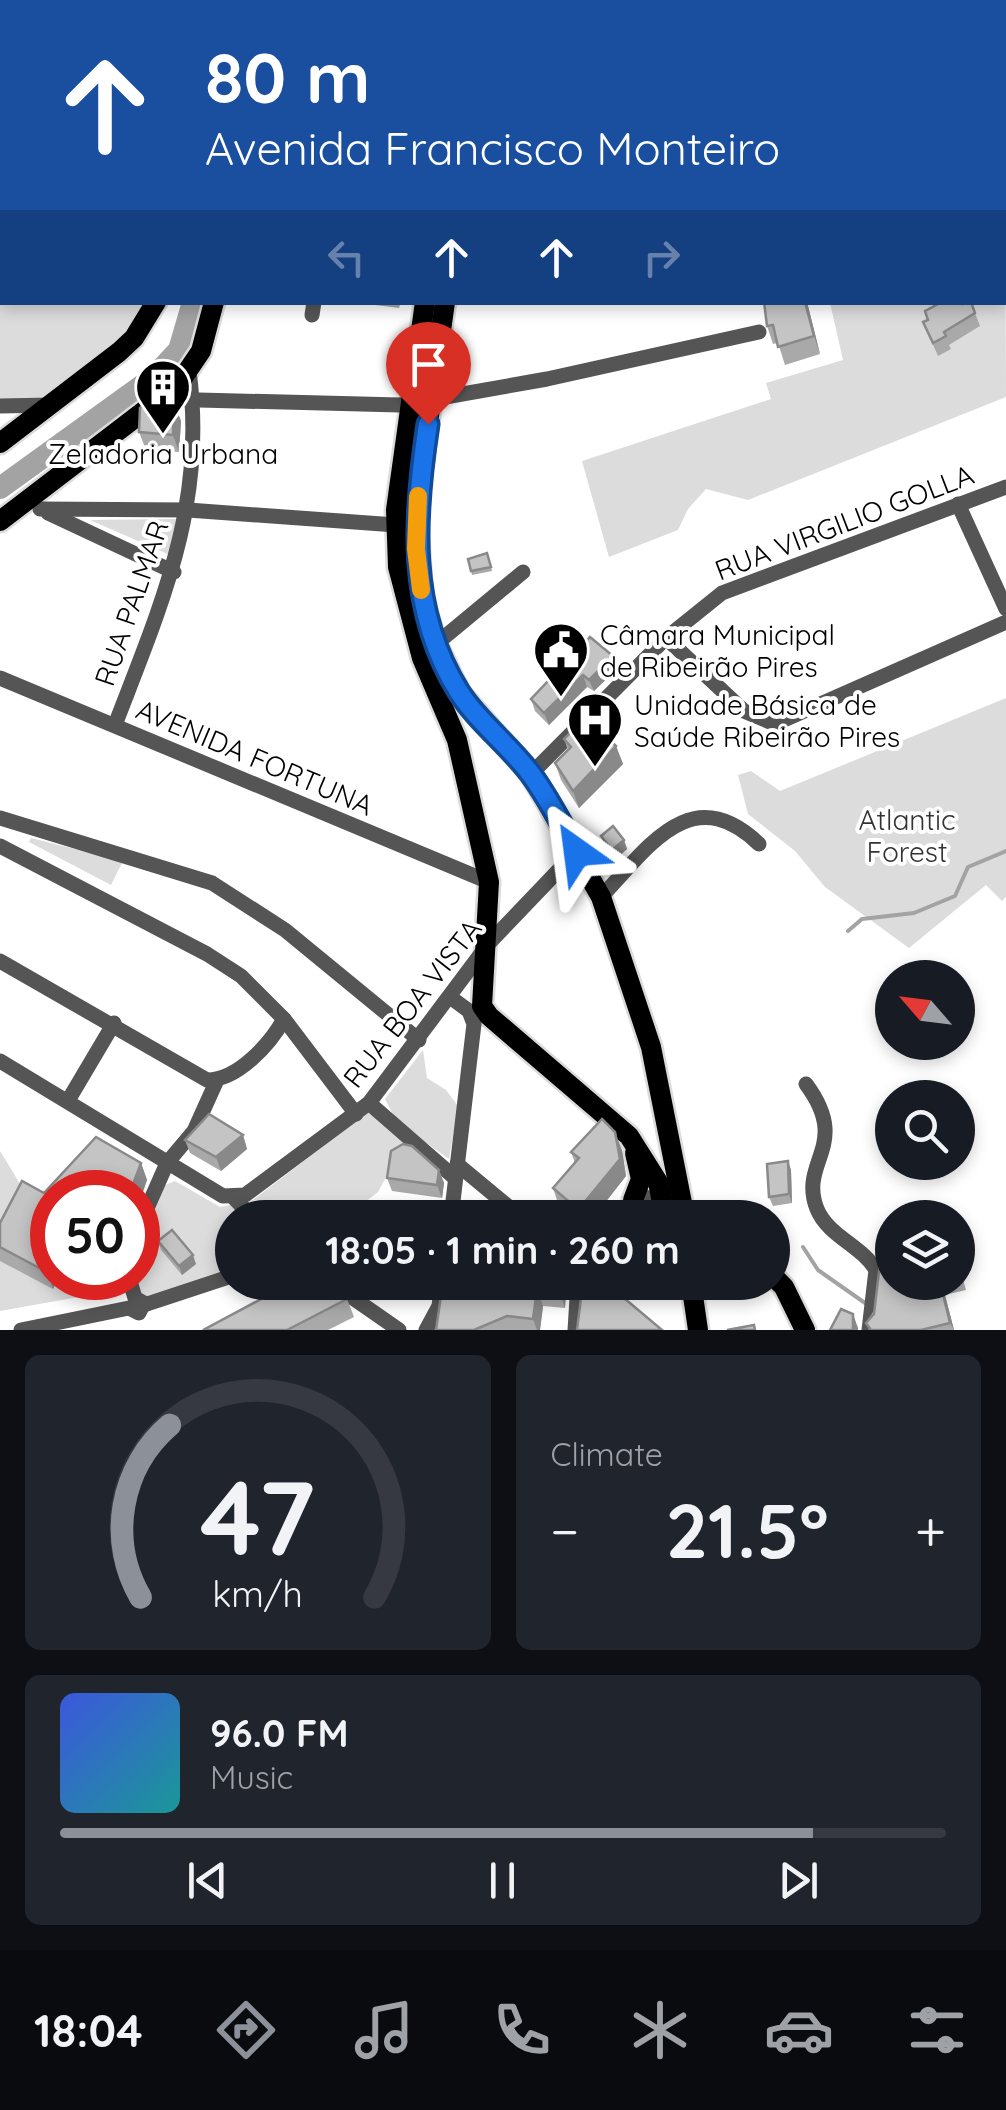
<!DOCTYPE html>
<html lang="en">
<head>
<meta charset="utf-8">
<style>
  :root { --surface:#171b24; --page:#20242c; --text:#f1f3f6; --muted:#9ea1a6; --line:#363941; --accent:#8c9099 }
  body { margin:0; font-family:Quicksand,sans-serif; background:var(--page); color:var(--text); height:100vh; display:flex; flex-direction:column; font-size:38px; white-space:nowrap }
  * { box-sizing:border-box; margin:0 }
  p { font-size:32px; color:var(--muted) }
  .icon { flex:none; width:55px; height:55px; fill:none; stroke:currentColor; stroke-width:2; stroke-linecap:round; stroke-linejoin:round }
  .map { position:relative; height:1330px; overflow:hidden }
  .details { display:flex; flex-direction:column; gap:25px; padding:25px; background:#0d0f14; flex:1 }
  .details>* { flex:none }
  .hud { position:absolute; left:0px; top:0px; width:1008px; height:305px; box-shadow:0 5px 15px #0003; background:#1a4fa0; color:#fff; overflow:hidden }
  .needle { width:65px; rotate:298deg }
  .buttons { position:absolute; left:875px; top:960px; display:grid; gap:20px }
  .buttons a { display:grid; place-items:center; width:100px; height:100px; border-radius:50%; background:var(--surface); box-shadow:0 5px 15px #0003; font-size:50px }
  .speed { position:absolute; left:30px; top:1170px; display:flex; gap:20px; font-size:50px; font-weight:700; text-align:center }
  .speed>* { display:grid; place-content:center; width:130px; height:130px; border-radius:50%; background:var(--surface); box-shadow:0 5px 15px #0003; line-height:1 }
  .speed .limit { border:15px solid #d22; background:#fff; color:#111 }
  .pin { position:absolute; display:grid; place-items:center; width:85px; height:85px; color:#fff; margin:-102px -42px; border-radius:50% 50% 50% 0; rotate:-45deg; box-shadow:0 0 10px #0007 }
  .pin .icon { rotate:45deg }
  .me { position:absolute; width:110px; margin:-55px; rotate:329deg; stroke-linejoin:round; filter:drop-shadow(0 0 8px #0008) }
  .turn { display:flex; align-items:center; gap:35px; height:210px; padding:0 40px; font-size:45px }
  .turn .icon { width:130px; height:130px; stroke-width:2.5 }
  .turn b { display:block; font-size:70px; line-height:85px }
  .lanes { display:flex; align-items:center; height:95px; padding:0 40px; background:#0003; justify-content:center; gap:50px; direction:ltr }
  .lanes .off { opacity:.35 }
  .big { font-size:75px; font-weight:800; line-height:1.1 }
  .details .widget { flex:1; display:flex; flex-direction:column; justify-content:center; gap:15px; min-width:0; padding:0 35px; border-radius:15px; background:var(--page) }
  .details .dial { align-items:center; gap:0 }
  .dial svg { height:260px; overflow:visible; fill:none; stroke:var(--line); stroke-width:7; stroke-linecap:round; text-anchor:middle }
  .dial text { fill:var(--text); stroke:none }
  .song { display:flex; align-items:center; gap:30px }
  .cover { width:120px; height:120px; border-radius:15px; background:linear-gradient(135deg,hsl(230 70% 55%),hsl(180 70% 35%)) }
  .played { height:10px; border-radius:5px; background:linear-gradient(90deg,var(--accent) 85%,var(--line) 85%) }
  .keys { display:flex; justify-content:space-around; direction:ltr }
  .heat { display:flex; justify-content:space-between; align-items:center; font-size:55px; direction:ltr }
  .details .tiles { flex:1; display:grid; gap:25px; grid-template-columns:1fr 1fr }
  .widget:last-child { grid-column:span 2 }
  .trip { position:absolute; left:215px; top:1200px; width:575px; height:100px; border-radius:50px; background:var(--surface); box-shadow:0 5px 15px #0003; font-weight:800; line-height:100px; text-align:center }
  .tabs { display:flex; height:160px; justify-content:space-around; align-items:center; background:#090b0e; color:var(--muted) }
  .tabs .icon { width:70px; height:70px }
  .tabs .active { color:var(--accent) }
  .tabs b { font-size:45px; color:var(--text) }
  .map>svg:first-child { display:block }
  .green { fill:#dcdcdc }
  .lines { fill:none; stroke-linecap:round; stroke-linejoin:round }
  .stream { stroke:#a3a3a3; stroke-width:4 }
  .river { stroke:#a3a3a3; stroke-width:22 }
  .major-casing { stroke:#dbdbdb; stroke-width:25 }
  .minor { stroke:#555; stroke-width:15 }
  .major { stroke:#000; stroke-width:20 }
  .wall { fill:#a9a9a9 }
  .shaded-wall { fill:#898989 }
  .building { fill:#c4c4c4; stroke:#898989; stroke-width:2.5 }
  .route-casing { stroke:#114b97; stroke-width:25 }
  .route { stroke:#1a73e8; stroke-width:18 }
  .slow { stroke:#f59e0b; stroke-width:18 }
  .labels { text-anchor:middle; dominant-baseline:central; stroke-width:8; stroke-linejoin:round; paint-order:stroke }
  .poi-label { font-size:28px; fill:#000; stroke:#fff; text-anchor:start }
  .street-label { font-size:28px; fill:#000; stroke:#fff }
  .park-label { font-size:28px; fill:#333; stroke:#fff }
</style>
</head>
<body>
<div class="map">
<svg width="1006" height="1330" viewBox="0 0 1006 1330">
  <rect width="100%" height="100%" fill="#fff"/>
  <g class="green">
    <path d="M0 78 2 302 153 303 146 320 56 398 0 404Z"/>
    <path d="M1005 126 1006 397 748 500 706 489 688 509 678 530 609 557 582 461 771 399 766 383 843 360 830 303 1005 302Z"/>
    <path d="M177 519 172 556 90 520Z"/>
    <path d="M1006 698V897L1002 901 986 885 909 948 825 887 795 851 748 814 738 775 751 771 780 791Z"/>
    <path d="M31 838 123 861 111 885 29 842Z"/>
    <path d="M423 1050 427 1078 446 1090 458 1106 449 1159 397 1122 385 1099Z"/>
    <path d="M368 1112 404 1143 378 1192 346 1217 232 1218V1272L155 1300 141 1296 132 1278H138V1254L165 1185 175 1181 220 1207 253 1200Z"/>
    <path d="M0 1151 22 1187 52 1278H120L118 1290 0 1311Z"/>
  </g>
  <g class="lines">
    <g class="stream">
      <path d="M848 931 862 919 914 913 955 896 968 867 1006 851"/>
      <path d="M803 1247 818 1270 865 1303"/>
    </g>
    <g class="river">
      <path d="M201 2 203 0"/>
      <path d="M0 488 154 377 179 350 193 302"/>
    </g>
    <g class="major-casing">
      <g id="major">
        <path d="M174 2 175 0"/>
        <path d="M236 2 237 0"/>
        <path d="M482 2 484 0"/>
        <path d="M425 302 396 510 398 567 422 658 457 740 489 882 482 1006 489 1016 629 1136 658 1182 665 1218"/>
        <path d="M445 302 416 508 422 598 436 644 459 692 531 774 601 897 651 1047 685 1218"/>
        <path d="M0 443 119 352 134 338 156 302"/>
        <path d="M0 521 178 385 201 351 214 302"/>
        <path d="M633 1200 641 1179 635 1153"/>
        <path d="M772 1275 784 1287 805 1330"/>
        <path d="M691 1282 698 1330"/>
      </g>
    </g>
    <g class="minor">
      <path d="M388 0 392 2"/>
      <path d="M873 0 877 2"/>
      <path d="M684 2 686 0"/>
      <path d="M1005 94 1006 96"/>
      <path d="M312 315 314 302"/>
      <path d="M161 399 400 405 547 379 759 332"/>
      <path d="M0 406 51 405"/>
      <path d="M958 504 1006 609"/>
      <path d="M40 509 188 510 396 525"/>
      <path d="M48 513 174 572"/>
      <path d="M666 638 744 711 775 724 1006 622"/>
      <path d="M436 644 523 572"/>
      <path d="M0 678 489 882"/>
      <path d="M115 725C161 605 207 504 189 371"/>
      <path d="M531 774 666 638 722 593 1006 487"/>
      <path d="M0 818 212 883 285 930 419 1040"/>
      <path d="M0 846 207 954 241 976 284 1019 356 1114"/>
      <path d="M601 897C648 848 691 779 759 844"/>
      <path d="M0 961 207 1080C238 1080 270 1044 284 1019"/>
      <path d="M450 997 469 1011 474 1024 451 1218"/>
      <path d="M0 1061 223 1196 245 1195 369 1103 489 943 577 851"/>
      <path d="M806 1084C852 1146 798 1161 817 1209 828 1236 862 1246 876 1270L869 1330"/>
      <path d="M69 1099 114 1023"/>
      <path d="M369 1103 455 1178"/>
      <path d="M457 1164 522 1218"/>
      <path d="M234 1198 253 1218"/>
      <path d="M618 1218 640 1195 669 1206"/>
      <path d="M138 1229 167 1163 194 1131 217 1080"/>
      <path d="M330 1282 399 1330"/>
      <path d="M144 1305 232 1276"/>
      <path d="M21 1330 129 1308 139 1313 144 1303 135 1298 129 1278"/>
      <path d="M426 1330 439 1306 442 1282"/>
      <path d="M575 1330 578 1282"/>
    </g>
    <use href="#major" class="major"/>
  </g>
  <g class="wall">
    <path d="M2 28V81L0 78V51L2 48 0 42V31Z"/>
    <path d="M351 302H401L399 308Z"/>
    <path d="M764 302H807L820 354 785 365 778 343 773 344 767 326Z"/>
    <path d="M975 313 980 326 949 345 951 349 938 356 923 322Z"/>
    <path d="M174 404 181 421 179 452 146 450 139 432Z"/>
    <path d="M487 553 492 571 472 575 468 559Z"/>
    <path d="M613 656 618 668 594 691 587 687 549 725 535 711 531 699Z"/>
    <path d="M564 739 616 746 623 764 579 808 561 780 555 763 568 750Z"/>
    <path d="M601 836 624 840 627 849 616 859 604 845Z"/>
    <path d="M243 1135 247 1149 221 1171 190 1153 185 1140Z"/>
    <path d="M622 1150 626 1176 593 1218H573L559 1206 553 1188 575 1163 571 1152Z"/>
    <path d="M788 1161 791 1170 792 1203 773 1206 769 1197Z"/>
    <path d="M141 1163 147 1180 138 1206V1192H52L53 1289 0 1261V1223L44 1193Z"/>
    <path d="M439 1170 444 1183 442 1198 392 1191 387 1178Z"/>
    <path d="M158 1241 196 1264 182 1275 161 1250Z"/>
    <path d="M958 1261 966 1290 945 1295 954 1330H869L866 1323 892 1282H958Z"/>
    <path d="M68 1278H102L94 1291Z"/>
    <path d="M443 1282H562L566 1293 565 1308 543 1306 540 1330H436Z"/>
    <path d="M347 1299 354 1317 328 1330H203Z"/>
  </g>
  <g class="shaded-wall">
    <path d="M805 302H807L820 354 814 336Z"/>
    <path d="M174 404 181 421 179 452 173 435Z"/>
    <path d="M613 656 618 668 594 691 589 680Z"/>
    <path d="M583 675 587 687 549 725 544 713Z"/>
    <path d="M616 746 623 764 579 808 573 791Z"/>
    <path d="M624 840 627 849 616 859 612 850Z"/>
    <path d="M615 1132 622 1150 626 1176 593 1218H588L583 1204Z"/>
    <path d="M243 1135 247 1149 221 1171 216 1157Z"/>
    <path d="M788 1161 791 1170 792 1203 789 1194Z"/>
    <path d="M141 1163 147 1180 138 1206V1192H130Z"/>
    <path d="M439 1170 444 1183 442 1198 437 1185Z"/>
    <path d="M193 1255 196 1264 182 1275 179 1266Z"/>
    <path d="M52 1262V1278H59L53 1289 47 1272Z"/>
    <path d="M89 1278H102L94 1291Z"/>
    <path d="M559 1282H562L566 1293 565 1308 559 1291Z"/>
    <path d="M941 1282 945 1295 954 1330 950 1323Z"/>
    <path d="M537 1289 543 1306 540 1330H537L533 1319Z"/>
    <path d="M853 1314 858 1328V1330H853Z"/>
  </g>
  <g class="building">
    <path d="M27 0H103L109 2H25Z"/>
    <path d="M2 48V69L0 67V51Z"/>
    <path d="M764 302H805L814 336 778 347 773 325 767 326Z"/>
    <path d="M942 302H963V304L971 302 975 313 944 332 946 336 933 343 923 322 928 320 925 311Z"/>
    <path d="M150 401 174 404 173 435 139 432 140 408Z"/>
    <path d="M487 553 491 567 471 571 468 559Z"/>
    <path d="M590 637 613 656 589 680 583 675 544 713 531 699Z"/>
    <path d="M586 717 616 746 573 791 555 763 571 747 564 739Z"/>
    <path d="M613 826 624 840 612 850 601 836Z"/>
    <path d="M209 1114 243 1135 216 1157 185 1140Z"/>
    <path d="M602 1119 615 1132 620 1159 583 1204 574 1206 553 1188 579 1158 571 1152Z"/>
    <path d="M96 1137 141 1163 130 1192H52V1262L47 1272 0 1247V1223L22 1181 44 1193Z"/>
    <path d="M403 1144 412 1146 439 1170 437 1185 387 1178 391 1151Z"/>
    <path d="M788 1161 789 1194 769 1197 767 1164Z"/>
    <path d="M172 1230 193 1255 179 1266 158 1241Z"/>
    <path d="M892 1258V1282H940L950 1323 921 1330H871L866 1323 874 1314 880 1263Z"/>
    <path d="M293 1282H326L347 1299 287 1330H203Z"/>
    <path d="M443 1282H559V1291L537 1289 533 1319 507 1316 474 1330H436Z"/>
    <path d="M583 1282H605L662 1330H577Z"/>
    <path d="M841 1309 853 1314V1330H830Z"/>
    <path d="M754 1325 755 1330H727Z"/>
  </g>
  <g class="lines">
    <g class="route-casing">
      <path id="route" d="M428 424C414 516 407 609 459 692 478 722 508 744 530 773 548 797 562 825 577 852"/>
    </g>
    <use href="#route" class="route"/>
    <path class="slow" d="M418 496 416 549 421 590"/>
  </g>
  <defs>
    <g id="building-pin" transform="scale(2.875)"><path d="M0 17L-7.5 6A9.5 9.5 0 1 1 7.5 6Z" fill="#000" stroke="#fff"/><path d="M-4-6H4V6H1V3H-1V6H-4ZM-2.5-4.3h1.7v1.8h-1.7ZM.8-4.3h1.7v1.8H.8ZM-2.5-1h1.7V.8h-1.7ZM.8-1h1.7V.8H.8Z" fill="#fff"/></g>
    <g id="civic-pin" transform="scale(2.875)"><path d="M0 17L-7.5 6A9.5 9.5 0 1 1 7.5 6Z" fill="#000" stroke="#fff"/><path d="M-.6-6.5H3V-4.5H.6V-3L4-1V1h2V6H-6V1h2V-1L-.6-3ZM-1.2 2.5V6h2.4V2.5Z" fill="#fff"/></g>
    <g id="hospital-pin" transform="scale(2.875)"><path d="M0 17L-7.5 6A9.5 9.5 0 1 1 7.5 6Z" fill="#000" stroke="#fff"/><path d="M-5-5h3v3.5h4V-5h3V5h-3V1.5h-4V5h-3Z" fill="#fff"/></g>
  </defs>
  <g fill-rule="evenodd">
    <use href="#building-pin" x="163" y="387"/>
    <use href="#civic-pin" x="561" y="650"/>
    <use href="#hospital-pin" x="595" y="720"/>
  </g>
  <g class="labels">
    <g class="poi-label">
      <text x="163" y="453" text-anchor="middle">Zeladoria Urbana</text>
      <text x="600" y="634">Câmara Municipal<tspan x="600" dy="32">de Ribeirão Pires</tspan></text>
      <text x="634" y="704">Unidade Básica de<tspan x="634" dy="32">Saúde Ribeirão Pires</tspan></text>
    </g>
    <g class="street-label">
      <text transform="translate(844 522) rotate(-21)">RUA VIRGILIO GOLLA</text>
      <text transform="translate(131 603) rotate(-71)">RUA PALMAR</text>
      <text transform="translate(255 757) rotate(23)">AVENIDA FORTUNA</text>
      <text transform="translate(412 1003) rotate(-52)">RUA BOA VISTA</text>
    </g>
    <g class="park-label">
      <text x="907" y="819">Atlantic<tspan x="907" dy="32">Forest</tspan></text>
    </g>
  </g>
</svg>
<div class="buttons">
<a><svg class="needle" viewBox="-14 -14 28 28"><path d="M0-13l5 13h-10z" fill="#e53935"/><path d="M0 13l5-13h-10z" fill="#9ea1a6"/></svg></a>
<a><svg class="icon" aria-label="search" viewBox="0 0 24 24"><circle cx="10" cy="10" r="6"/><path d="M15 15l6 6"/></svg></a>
<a><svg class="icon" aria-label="layers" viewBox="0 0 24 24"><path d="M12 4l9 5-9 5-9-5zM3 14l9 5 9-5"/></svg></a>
</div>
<div class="speed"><div class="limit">50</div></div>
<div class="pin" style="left:428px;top:424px;background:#d93025"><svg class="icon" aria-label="arrive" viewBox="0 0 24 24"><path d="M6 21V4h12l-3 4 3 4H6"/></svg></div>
<svg class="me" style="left:577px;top:852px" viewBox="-20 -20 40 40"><path d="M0-17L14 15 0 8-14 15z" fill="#1a73e8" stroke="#fff" stroke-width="4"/></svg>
<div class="trip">18:05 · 1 min · 260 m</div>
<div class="hud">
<div class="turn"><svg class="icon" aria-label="ahead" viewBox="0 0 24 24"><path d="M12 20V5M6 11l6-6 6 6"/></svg><div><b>80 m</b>Avenida Francisco Monteiro</div></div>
<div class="lanes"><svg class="icon off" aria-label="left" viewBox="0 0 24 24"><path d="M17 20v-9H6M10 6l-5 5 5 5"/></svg><svg class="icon" aria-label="ahead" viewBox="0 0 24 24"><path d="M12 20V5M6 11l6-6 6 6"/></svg><svg class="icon" aria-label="ahead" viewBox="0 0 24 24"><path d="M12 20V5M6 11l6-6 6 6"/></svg><svg class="icon off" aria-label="right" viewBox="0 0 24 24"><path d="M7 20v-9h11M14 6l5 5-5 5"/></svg></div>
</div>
</div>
<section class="details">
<div class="tiles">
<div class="widget dial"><svg viewBox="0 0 100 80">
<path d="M14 69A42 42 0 1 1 86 69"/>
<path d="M14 69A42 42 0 0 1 23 16" stroke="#8c9099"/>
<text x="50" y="56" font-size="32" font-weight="700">47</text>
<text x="50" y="72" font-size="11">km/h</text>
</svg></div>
<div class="widget"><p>Climate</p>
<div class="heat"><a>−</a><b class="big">21.5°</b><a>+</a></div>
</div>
<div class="widget">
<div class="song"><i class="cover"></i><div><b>96.0 FM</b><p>Music</p></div></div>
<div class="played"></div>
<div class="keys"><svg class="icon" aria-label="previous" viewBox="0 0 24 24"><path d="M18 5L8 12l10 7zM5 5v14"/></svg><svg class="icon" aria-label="pause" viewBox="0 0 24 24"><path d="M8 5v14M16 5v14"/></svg><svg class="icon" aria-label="next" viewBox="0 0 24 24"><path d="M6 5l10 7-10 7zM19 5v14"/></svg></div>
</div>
</div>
</section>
<nav class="tabs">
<b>18:04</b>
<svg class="icon active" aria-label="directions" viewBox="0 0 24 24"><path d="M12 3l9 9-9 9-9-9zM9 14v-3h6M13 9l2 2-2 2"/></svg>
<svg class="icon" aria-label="music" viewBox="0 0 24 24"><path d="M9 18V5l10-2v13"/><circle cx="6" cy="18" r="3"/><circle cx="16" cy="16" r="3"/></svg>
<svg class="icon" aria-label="phone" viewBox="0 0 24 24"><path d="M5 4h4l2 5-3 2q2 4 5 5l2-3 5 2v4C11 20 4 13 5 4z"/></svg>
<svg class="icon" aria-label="climate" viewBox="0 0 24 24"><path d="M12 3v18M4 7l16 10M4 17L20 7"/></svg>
<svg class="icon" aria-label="car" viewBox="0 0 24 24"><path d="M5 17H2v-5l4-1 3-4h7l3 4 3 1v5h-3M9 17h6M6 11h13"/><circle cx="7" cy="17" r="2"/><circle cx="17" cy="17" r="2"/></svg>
<svg class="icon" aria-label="filters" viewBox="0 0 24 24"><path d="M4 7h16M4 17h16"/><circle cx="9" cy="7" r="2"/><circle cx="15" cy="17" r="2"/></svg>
</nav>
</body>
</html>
